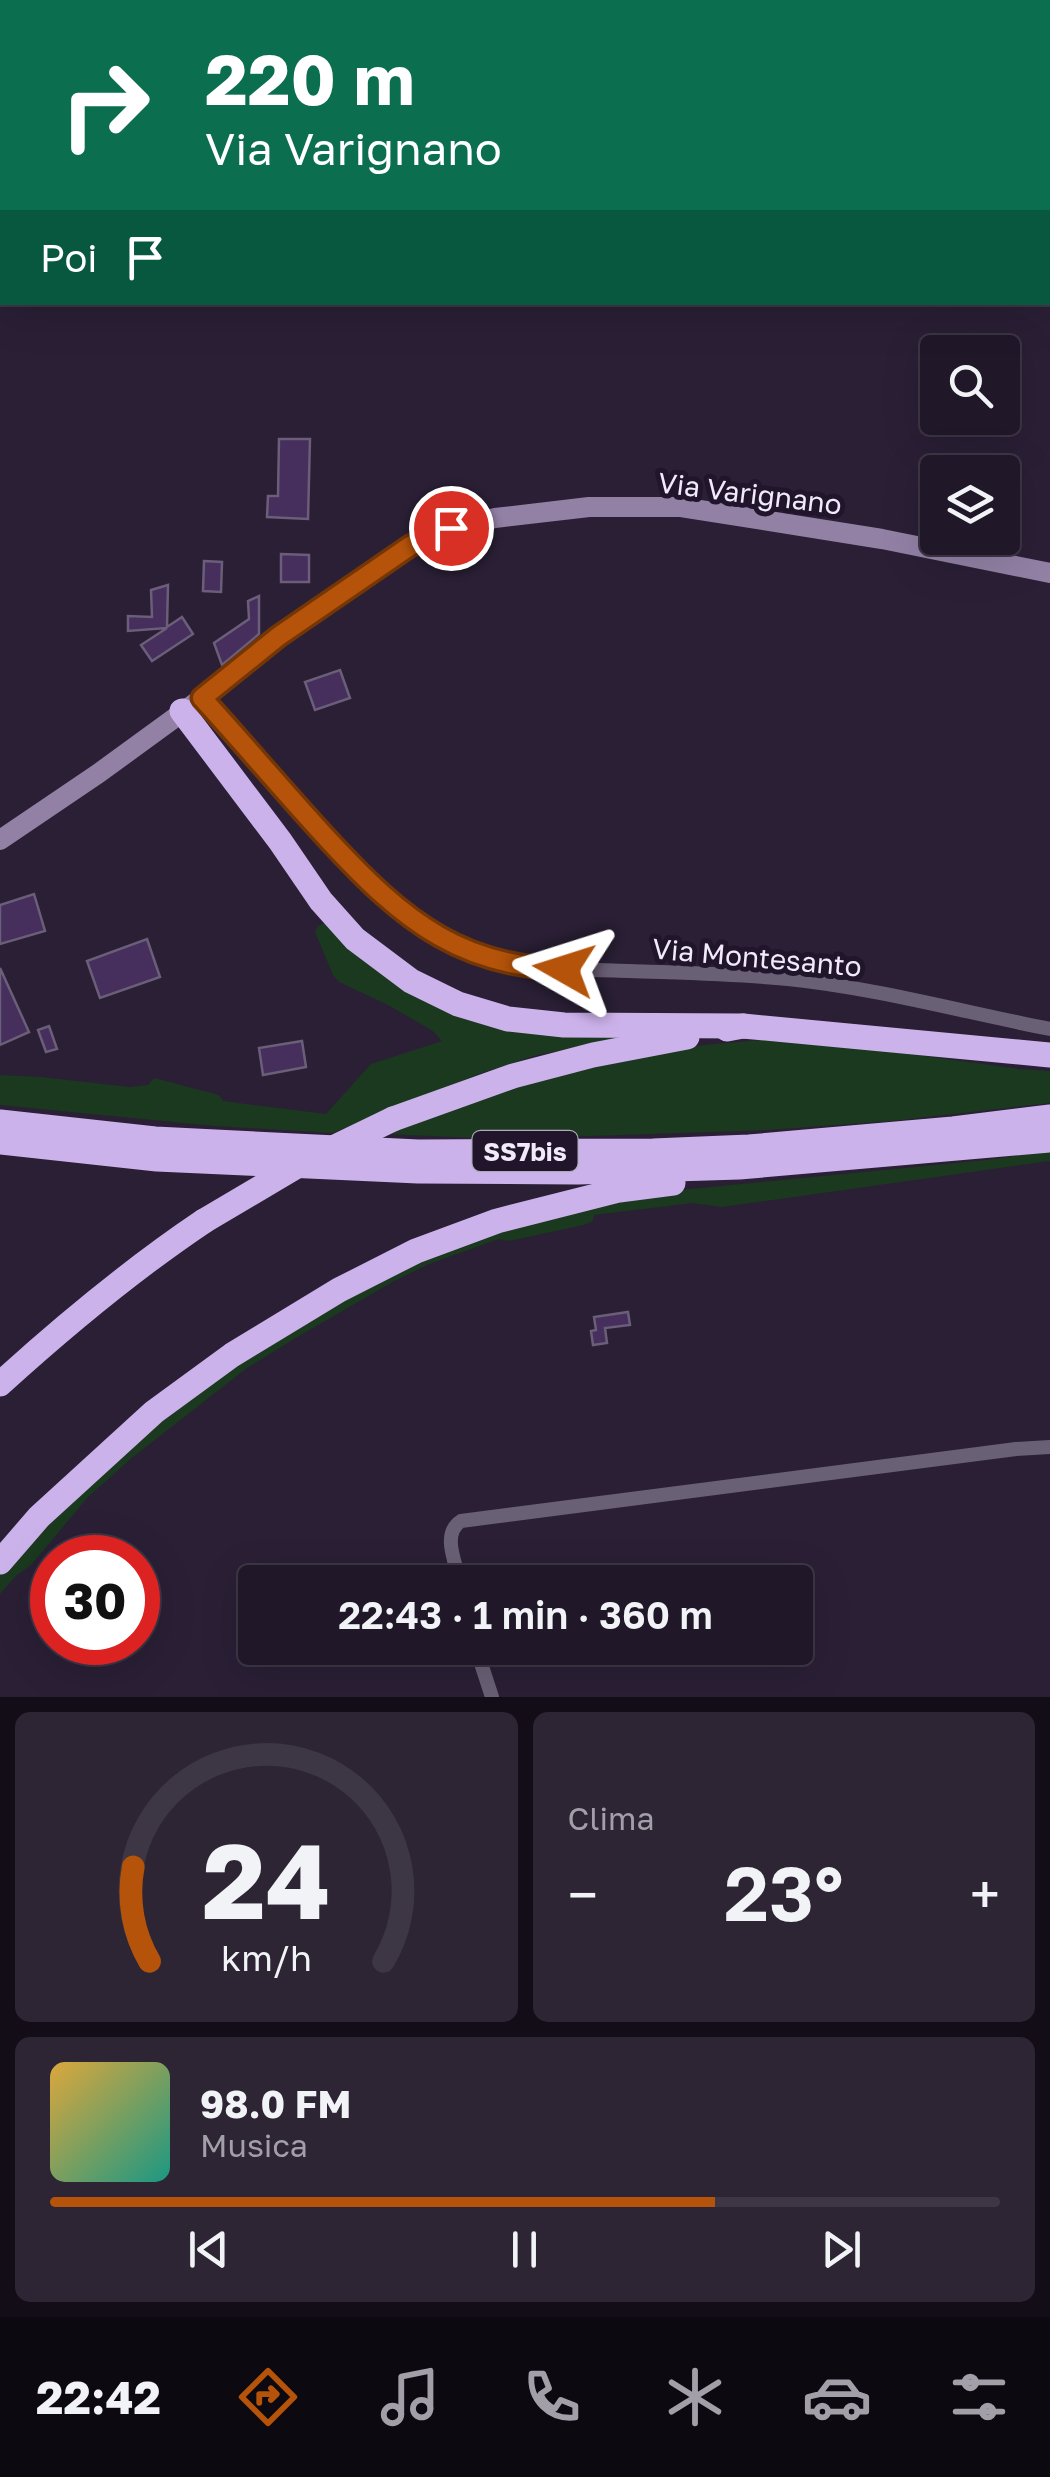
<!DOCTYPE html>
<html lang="it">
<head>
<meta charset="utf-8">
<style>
  :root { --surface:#201728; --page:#2d2434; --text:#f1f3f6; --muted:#a29fa8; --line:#3d3645; --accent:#b45309 }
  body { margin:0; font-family:"Golos Text",sans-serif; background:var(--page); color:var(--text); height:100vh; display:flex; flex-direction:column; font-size:38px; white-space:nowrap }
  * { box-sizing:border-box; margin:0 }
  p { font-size:32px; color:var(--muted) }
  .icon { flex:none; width:55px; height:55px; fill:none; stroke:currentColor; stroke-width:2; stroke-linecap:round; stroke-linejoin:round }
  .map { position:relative; height:1697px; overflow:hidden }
  .sheet { display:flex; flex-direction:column; gap:15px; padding:15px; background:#120d16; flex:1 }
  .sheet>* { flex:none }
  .top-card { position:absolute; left:0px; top:0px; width:1050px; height:305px; box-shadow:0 10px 40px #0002,0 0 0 2px var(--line); background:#0b6e4f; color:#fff; overflow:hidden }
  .tools { position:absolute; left:920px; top:335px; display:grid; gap:20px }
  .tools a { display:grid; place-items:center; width:100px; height:100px; border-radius:10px; background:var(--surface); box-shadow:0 10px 40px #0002,0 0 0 2px var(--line); font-size:50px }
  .speed { position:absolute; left:30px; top:1535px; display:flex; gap:20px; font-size:50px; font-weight:700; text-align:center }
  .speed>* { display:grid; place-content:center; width:130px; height:130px; border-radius:50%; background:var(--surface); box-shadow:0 10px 40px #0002,0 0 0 2px var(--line); line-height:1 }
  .speed .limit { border:15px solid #d22; background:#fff; color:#111 }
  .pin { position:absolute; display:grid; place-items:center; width:85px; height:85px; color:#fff; margin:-42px; border:5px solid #fff; border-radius:50%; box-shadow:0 2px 10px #0007 }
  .me { position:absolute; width:110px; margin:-55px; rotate:276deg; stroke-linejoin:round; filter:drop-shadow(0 0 8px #0008) }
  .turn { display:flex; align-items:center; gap:35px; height:210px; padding:0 40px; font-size:45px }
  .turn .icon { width:130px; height:130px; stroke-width:2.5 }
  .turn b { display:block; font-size:70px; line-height:85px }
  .then { display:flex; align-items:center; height:95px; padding:0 40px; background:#0003; gap:20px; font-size:38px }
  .big { font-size:75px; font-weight:600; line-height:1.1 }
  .sheet .widget { flex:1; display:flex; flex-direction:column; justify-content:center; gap:15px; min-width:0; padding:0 35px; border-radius:15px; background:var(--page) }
  .sheet .dial { align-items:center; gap:0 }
  .dial svg { height:260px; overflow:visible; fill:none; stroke:var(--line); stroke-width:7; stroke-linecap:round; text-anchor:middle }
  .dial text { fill:var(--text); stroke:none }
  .song { display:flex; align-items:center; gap:30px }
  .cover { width:120px; height:120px; border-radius:15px; background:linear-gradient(135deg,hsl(40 70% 55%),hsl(170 70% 35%)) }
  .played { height:10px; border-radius:5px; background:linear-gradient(90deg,var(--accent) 70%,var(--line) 70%) }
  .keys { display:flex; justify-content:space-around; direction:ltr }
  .heat { display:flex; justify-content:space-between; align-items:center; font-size:55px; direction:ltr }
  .sheet .tiles { flex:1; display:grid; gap:15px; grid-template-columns:1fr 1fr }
  .widget:last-child { grid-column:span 2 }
  .trip { position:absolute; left:238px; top:1565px; width:575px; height:100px; border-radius:10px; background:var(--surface); box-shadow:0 10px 40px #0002,0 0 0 2px var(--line); font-weight:600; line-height:100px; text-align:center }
  .menu { display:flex; height:160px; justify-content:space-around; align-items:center; background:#0d0910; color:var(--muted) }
  .menu .icon { width:70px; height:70px }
  .menu .current { color:var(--accent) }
  .menu b { font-size:45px; color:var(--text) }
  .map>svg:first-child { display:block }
  .green { fill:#1a391e }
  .building { fill:#462e5d; stroke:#6a5e78; stroke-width:2.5 }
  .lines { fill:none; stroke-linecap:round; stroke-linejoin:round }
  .street { stroke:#6a6076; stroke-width:14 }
  .secondary { stroke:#9281a5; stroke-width:20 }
  .highway { stroke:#ccb2eb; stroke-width:25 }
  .highway-bridge { stroke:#ccb2eb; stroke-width:25 }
  .route-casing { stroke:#753606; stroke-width:25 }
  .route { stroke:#b45309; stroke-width:18 }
  .labels { text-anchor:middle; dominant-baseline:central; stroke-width:10; stroke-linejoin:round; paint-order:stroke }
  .shield { fill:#20152b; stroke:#b2aabc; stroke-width:2.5 }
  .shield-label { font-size:25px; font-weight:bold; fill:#f1eafa }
  .street-label { font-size:28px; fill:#f1eafa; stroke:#20152b }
</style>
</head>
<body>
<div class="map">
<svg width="1050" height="1697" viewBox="0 0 1050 1697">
  <rect width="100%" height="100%" fill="#2a1f35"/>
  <g class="green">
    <path d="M327 922 418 991 629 1038 537 1055 479 1074 333 1133 214 1126 0 1105V1075L41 1077 130 1087 148 1085 154 1078 219 1095 223 1101 326 1114 371 1064 442 1041 433 1031 388 1005 339 982 333 975 315 932 318 926Z"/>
    <path d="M771 1039 829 1043 1019 1069 1050 1071V1103L892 1121 768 1130 497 1139 386 1134 509 1087 682 1047Z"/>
    <path d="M1050 1151V1161L722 1207 692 1203 594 1215 593 1221 584 1225 509 1241 499 1239 429 1264 396 1280 294 1339 247 1368 133 1457 88 1497 32 1564 16 1576 0 1594V1574L54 1513 166 1413 305 1316 458 1242 630 1195 986 1160Z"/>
  </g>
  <g class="building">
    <path d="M279 439H310L308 519 267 517 268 496H278Z"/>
    <path d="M281 554 309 555V582H281Z"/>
    <path d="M204 561 222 562 221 592 203 591Z"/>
    <path d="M168 585 167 627 182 617 193 634 152 661 141 645 167 628 128 631V616L152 617 151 590Z"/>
    <path d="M259 596V634L222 665 214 643 249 619 248 601Z"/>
    <path d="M340 670 350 698 315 710 305 682Z"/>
    <path d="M34 894 45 931 0 944V905Z"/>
    <path d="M147 939 160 977 100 998 87 961Z"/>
    <path d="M0 968 29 1032 0 1045Z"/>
    <path d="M49 1026 57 1049 46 1052 38 1030Z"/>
    <path d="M302 1041 306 1067 263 1075 259 1048Z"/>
    <path d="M628 1312 630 1325 605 1328 607 1343 593 1345 591 1331 596 1330 594 1317Z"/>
  </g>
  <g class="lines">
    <g class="street">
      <path d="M16 0V2"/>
      <path d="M566 1V0"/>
      <path d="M202 698C273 775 347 881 437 935 495 970 563 969 629 971 682 973 735 974 788 979 876 988 963 1012 1050 1029"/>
      <path d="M460 1582C456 1563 441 1534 461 1521L1016 1449 1050 1447"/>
      <path d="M476 1648 492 1697"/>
    </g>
    <g class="secondary">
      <path d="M88 2 90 0"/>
      <path d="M0 137 2 133"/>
      <path d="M0 840 99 773 206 695 279 636 410 546 451 528 495 518 589 507H681L882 539 1050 573"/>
    </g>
    <g class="highway">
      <path d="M182 711 280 841 321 901 355 939 411 981 458 1004 508 1019 564 1025 743 1026"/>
      <path d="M727 1029 743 1026 1050 1055"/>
      <path d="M393 1119 513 1076 593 1055 687 1037"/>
      <path d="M0 1122 155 1139 418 1152 653 1151 749 1147 953 1129 1050 1117"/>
      <path d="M0 1142 157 1159 418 1171 578 1172 739 1167 1050 1140"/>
      <path d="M0 1384C65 1325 131 1270 204 1221"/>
      <path d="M0 1562 39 1517 154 1412 232 1355 339 1290 416 1251 497 1221 619 1190 673 1183"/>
    </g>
    <path class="highway-bridge" d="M204 1221 302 1163 393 1119"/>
  </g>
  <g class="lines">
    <g class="route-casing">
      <path id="route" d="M451 528 410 546 279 636 202 698C247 747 289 798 335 847 366 880 399 913 439 936 477 958 521 968 564 969"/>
    </g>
    <use href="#route" class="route"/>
  </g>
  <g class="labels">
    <rect class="shield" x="472.5" y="1131" width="105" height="40" rx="8"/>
    <g class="shield-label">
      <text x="525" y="1151">SS7bis</text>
    </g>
    <g class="street-label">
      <text transform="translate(750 493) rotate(7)">Via Varignano</text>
      <text transform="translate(757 957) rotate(5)">Via Montesanto</text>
    </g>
  </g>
</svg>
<div class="tools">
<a><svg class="icon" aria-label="search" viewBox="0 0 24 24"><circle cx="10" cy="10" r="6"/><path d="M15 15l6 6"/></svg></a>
<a><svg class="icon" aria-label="layers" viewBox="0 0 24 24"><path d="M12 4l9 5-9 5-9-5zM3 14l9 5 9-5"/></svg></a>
</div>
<div class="speed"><div class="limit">30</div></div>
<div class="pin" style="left:451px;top:528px;background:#d93025"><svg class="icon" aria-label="arrive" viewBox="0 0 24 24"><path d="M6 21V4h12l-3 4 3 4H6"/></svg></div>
<svg class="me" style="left:564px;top:969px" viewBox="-20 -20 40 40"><path d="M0-17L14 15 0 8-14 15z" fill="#b45309" stroke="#fff" stroke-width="4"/></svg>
<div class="trip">22:43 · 1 min · 360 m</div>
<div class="top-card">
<div class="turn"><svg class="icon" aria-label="right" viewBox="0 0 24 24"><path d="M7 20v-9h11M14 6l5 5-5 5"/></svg><div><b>220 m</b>Via Varignano</div></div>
<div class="then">Poi<svg class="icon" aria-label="arrive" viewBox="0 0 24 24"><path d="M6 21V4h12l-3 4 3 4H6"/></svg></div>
</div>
</div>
<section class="sheet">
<div class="tiles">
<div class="widget dial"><svg viewBox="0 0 100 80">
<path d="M14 69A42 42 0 1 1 86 69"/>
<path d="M14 69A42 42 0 0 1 9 40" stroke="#b45309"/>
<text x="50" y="56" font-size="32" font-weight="700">24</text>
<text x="50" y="72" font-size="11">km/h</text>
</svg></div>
<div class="widget"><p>Clima</p>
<div class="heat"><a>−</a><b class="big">23°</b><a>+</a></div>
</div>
<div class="widget">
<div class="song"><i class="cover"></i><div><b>98.0 FM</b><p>Musica</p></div></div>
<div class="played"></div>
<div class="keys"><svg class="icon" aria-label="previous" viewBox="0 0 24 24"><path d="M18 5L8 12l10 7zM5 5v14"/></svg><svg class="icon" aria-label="pause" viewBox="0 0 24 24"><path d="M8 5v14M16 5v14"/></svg><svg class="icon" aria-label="next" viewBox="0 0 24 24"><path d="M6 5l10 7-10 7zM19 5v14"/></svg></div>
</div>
</div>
</section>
<nav class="menu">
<b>22:42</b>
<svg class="icon current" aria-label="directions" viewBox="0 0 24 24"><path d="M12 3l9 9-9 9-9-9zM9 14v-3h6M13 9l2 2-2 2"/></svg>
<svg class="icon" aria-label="music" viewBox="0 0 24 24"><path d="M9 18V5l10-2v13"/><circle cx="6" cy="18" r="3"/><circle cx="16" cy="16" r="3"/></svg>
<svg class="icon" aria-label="phone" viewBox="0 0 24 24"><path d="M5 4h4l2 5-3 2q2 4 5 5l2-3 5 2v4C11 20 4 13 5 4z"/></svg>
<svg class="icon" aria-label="climate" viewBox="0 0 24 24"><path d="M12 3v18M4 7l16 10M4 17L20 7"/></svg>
<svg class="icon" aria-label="car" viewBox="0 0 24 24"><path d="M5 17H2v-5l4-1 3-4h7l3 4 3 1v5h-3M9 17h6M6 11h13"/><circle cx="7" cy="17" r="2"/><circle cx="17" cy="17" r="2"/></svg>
<svg class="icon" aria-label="filters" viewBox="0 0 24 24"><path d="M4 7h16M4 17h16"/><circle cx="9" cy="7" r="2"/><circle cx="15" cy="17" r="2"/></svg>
</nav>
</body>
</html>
